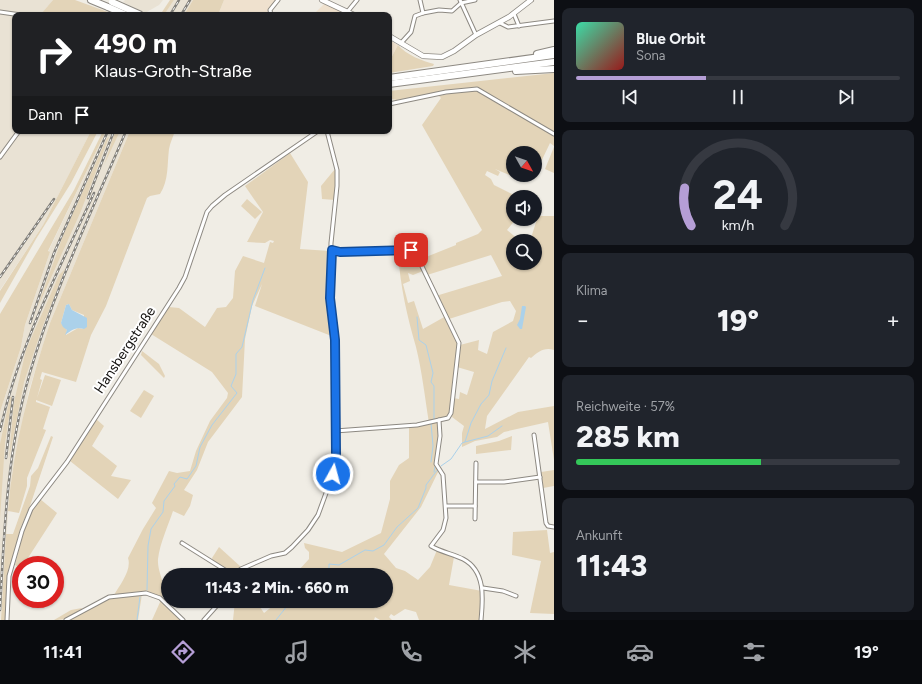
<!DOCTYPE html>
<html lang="de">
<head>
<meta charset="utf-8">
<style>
  :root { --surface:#171b24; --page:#20242c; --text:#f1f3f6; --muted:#9ea1a6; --line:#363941; --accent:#b59ed6 }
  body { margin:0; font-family:Figtree,sans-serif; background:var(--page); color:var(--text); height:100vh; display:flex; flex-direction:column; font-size:15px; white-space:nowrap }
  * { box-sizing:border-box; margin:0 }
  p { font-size:13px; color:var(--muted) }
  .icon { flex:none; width:22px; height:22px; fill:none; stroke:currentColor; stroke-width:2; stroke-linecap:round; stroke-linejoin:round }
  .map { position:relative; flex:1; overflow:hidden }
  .side { display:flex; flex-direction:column; gap:8px; padding:8px; background:#0d0f14; width:368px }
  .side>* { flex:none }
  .top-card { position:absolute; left:12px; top:12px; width:380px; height:122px; border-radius:8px; box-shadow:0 1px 3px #0004; background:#202124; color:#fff; overflow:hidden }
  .needle { width:26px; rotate:130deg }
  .fabs { position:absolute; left:506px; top:146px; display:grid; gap:8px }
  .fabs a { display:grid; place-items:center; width:36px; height:36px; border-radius:50%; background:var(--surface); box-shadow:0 1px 3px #0004; font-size:20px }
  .speed { position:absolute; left:12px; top:556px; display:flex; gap:8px; font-size:20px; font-weight:700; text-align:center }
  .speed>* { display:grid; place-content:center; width:52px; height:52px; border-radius:50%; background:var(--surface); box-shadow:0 1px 3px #0004; line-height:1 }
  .speed .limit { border:6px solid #d22; background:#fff; color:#111 }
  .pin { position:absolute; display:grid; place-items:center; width:34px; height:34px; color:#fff; margin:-17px; border-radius:8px; box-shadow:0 2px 6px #0006 }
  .me { position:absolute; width:44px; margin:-22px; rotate:7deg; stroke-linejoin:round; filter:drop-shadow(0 0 3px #0008) }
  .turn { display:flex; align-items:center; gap:14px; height:84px; padding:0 16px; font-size:18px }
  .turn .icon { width:52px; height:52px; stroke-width:2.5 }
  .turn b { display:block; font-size:28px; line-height:34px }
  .then { display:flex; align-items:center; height:38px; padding:0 16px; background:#0003; gap:8px; font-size:15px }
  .big { font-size:30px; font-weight:800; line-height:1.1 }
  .side .widget { flex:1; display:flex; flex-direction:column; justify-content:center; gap:6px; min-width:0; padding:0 14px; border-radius:8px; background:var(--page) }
  .side .dial { align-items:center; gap:0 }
  .dial svg { height:104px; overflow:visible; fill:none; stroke:var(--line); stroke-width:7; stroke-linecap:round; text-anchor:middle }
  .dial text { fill:var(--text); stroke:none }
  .song { display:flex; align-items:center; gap:12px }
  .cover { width:48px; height:48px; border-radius:6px; background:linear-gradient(135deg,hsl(160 70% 55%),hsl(0 70% 35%)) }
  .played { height:4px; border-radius:2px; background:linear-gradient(90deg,var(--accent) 40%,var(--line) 40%) }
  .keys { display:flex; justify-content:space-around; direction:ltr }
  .heat { display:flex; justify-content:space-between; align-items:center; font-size:22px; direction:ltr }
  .charge { height:6px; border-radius:3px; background:linear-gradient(90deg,#34c759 57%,var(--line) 0) }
  .trip { position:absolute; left:161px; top:568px; width:232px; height:40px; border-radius:20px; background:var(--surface); box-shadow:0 1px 3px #0004; font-weight:800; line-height:40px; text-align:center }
  .tabs { display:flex; height:64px; justify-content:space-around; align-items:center; background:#090b0e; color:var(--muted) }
  .tabs .icon { width:28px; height:28px }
  .tabs .selected { color:var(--accent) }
  .tabs b { font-size:18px; color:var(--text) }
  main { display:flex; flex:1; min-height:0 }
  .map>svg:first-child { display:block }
  .commercial { fill:#efe1ce }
  .built { fill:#e9e2d4 }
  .green { fill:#e3d4b8; fill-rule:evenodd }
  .water { fill:#abd1ea }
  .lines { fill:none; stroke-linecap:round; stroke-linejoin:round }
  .stream { stroke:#abd1ea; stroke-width:1 }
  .street-casing { stroke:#8d8982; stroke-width:5 }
  .secondary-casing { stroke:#8d8982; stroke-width:6 }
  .highway-casing { stroke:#8d8982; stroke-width:8 }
  .street { stroke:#fff; stroke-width:3 }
  .secondary { stroke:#fff; stroke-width:4.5 }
  .highway { stroke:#fff; stroke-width:6 }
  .rail-casing { stroke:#82807b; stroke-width:2.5 }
  .rail { stroke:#fff; stroke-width:1; stroke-dasharray:3; stroke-linecap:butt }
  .highway-bridge-casing { stroke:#8d8982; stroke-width:8; stroke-linecap:butt }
  .highway-bridge { stroke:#fff; stroke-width:6 }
  .route-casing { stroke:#114b97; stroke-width:10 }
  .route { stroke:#1a73e8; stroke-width:7 }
  .labels { text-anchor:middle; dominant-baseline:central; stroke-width:4; stroke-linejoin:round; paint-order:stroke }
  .street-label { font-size:14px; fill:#141210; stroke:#fff }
</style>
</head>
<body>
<main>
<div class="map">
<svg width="554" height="620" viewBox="0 0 554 620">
  <rect width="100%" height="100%" fill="#f0ede5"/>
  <g class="commercial">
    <path d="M224 0H276L269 9V15H218Z"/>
    <path d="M324 4 344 12 343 13 346 15H313Z"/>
    <path d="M389 40 398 45 389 62Z"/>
  </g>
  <g class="built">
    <path d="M0 0H53L42 13 44 15H15V131H91L43 225 0 290Z"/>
    <path d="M125 0H163L159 5 145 13 123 2Z"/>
    <path d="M174 0H193L184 15H164Z"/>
    <path d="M106 131H130L50 323 29 390 12 474 9 502 0 620V412L21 347 25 325 50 252H48Z"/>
  </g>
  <g class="green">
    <path d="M53 0H75L108 12 106 15 41 14Z"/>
    <path d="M170 0H174L164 15H160Z"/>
    <path d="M193 0H224L218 15H184Z"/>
    <path d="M398 45C406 55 423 61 434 64L433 66 389 73V62Z"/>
    <path d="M554 73V146L550 143 539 166 535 167V153H513L512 176 495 169 500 172 498 176 487 171 485 175 491 179 494 185 518 197H513V219H516L507 230 520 241H513V263H535V241H530L538 216H554V350C544 347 538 352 531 358L529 357 487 416 485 429 518 412 554 406V460L548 422 504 432 497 437 475 441 462 447V433L464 426 452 417 453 398 459 399 460 392 467 395 474 372 457 367 460 345 479 340 478 350 487 354 493 332 513 321 516 311 510 301 502 302 449 319 438 297 439 295 502 276 491 255 427 275 421 259 456 245V243L478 234 482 230 422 125 441 98 439 96 448 94V90L397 100 391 99V101L389 102V91Z"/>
    <path d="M91 131H98L71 183 36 239 0 303V291L43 225Z"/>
    <path d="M103 131H106L48 251 50 252 25 325 21 347 0 412V314L74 190Z"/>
    <path d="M115 131H120L104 165 115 132Z"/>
    <path d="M130 131H175C173 137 170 143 169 149 167 165 169 180 160 194L150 196 147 198 106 306 91 335 76 382 42 372 40 379 42 380 37 398 45 375 61 380 52 406 36 400V402L50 407 43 429 46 430 27 478V486L19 513 8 511C13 447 30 384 50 323ZM69 304 72 310 84 315V329L78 328 66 335 67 330 61 323 66 305Z"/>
    <path d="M109 137 81 211 36 311 63 236 107 138Z"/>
    <path d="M554 147V173L545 169Z"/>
    <path d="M290 153 308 182 300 249 330 251 329 292 334 337 255 306 262 284 252 306 245 339 242 397 208 442 197 470 184 490 193 495 190 506 184 516 173 511C168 526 160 543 158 559 157 573 167 584 162 598 148 588 130 593 114 595 120 585 132 570 128 558L143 529 156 508 152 503 169 471 177 473 190 471 196 451 210 421 227 398 228 393 212 372 151 334 169 307 179 308 205 327 217 308 226 307 233 298 235 271 243 256 264 263 270 242 273 243 274 241 270 240 265 243 247 242 263 212 245 186Z"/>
    <path d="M335 169V200L322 199 321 186Z"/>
    <path d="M247 199 262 212 255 219 241 206Z"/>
    <path d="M406 251 416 255 423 271 413 275 408 273 410 281 403 284 408 303 414 301 423 329 446 316 459 344 450 413 446 418 437 419 439 436 436 463 440 468 421 507 384 554 396 568 405 571 418 580 430 567 437 550 454 557 449 585 482 591 480 620H419L416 612 405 609 394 616 391 614 389 617 392 620H380L375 617 374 620H233L235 601H256L264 613 279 601H386V575H301L298 571 309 559V552L305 548 304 543 342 552 381 533 390 499V481L399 465 409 458V428L429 423C425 398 422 371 416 347 407 316 400 285 398 252Z"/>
    <path d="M65 269 42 328 24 382 9 459 14 402 26 350 59 275Z"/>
    <path d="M142 351 159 364 165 376 164 378 141 355Z"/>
    <path d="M144 390 154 396 141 418 130 411Z"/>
    <path d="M10 397H12L5 443 0 519V444Z"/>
    <path d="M96 419 104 426 92 446 117 466 111 476 131 480 118 499 70 461Z"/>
    <path d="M51 436 53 437 30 506 20 529 8 578 6 620H1L6 534H13L30 486 31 476 38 468Z"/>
    <path d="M512 436 511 450 476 454V446L499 441Z"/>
    <path d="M554 470V486L543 488 541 472Z"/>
    <path d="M40 499 57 513 26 561 33 565H21V568L15 565C21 543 25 517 40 499Z"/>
    <path d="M547 530 550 553 554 552V614L530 613 541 561 512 555 513 532Z"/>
    <path d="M219 547 241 567 231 573 213 561 212 558Z"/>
    <path d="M142 594 138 620H69L110 597Z"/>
    <path d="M161 600 182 620H152Z"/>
    <path d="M82 608C76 618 64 620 54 620L71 610Z"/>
  </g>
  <g class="water">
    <path d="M69 304 72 310 87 318V327L84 329C76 327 72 330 65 335L67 330 63 327 61 323 66 305Z"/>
    <path d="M522 306H525L526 307 522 329H520L517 325 520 319Z"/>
  </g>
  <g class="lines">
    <g class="stream">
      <path d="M417 317 419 340 426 345 433 373 431 382 434 386V419"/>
      <path d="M465 442 488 436 502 426"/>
      <path d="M431 462 433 446 431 423"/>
      <path d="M441 466 451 459 462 443 465 442 471 423 481 404 489 395 492 381 506 348"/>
      <path d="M434 472 435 467"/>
      <path d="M318 575 329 568V564L339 565 365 550 373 551 384 545 397 527 418 508 426 488V485L438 469"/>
      <path d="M147 590 148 546 151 529 163 512 164 501 175 486 174 484 180 477 187 479 196 466 200 447 212 425 237 393 231 386 236 374V354L242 347 253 300 265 268"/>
      <path d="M137 620 140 597"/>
      <path d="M276 620 291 601"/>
    </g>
    <g class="street-casing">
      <g id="street">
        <path d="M420 0 423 13 439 10 452 11 461 3 475 0"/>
        <path d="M460 0 476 35"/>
        <path d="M348 11 357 0"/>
        <path d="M0 12 21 15"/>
        <path d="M514 14 519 26"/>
        <path d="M271 15 270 10 278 0"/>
        <path d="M500 23 508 27 554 21"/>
        <path d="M401 43 411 32 415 16 423 13"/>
        <path d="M389 104 446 92 477 89 554 134"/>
        <path d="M0 157 19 131"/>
        <path d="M332 250 340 252 408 250 415 252 459 343 451 413 448 418 417 425 335 431"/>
        <path d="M439 420 440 436 436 464 443 475 446 518 443 530 431 546C441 552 453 554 463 559 486 571 483 599 481 620"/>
        <path d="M534 435 546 523 548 526 554 527"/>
        <path d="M476 482H504L540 477"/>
        <path d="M446 506H475"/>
        <path d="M475 519 476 463"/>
        <path d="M182 543 233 575"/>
        <path d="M234 575 241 569 271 556 285 553 292 547 308 530 318 515 333 474 336 455 335 340 330 292 331 243 337 186V170L327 131"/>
        <path d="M483 588 503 591 516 596"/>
        <path d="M7 620 9 576 22 531 31 509 67 462 179 288 185 277 207 212 212 206 225 195 318 131"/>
        <path d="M66 620 109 597 146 593 160 598 183 620"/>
        <path d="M204 620 221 601"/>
      </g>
    </g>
    <g class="secondary-casing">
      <g id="secondary">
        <path d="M322 0 354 15"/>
        <path d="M389 36 423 56 442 57 454 51 476 35 509 17 531 0"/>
      </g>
    </g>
    <g class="highway-casing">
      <g id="highway">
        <path d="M91 0 108 7"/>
        <path d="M537 54 554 50"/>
        <path d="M516 71 554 69"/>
        <path d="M389 78 554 55"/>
        <path d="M389 84 554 62"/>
      </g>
    </g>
    <use href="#street" class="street"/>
    <use href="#secondary" class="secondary"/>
    <use href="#highway" class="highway"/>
    <g class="rail-casing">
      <g id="rail">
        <path d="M170 15 179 0"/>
        <path d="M181 15 190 0"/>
        <path d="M88 198 114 131"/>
        <path d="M0 277 54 199"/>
        <path d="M30 323 54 253 107 133"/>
        <path d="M0 431C18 347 59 270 94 193"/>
        <path d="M6 458 13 397"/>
        <path d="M0 610C4 531 7 452 29 376 53 292 92 211 126 131"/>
      </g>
    </g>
    <use href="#rail" class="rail"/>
    <g class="highway-bridge-casing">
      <g id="highway-bridge">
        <path d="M112 2 141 15"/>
        <path d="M108 7 126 15"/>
      </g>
    </g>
    <use href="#highway-bridge" class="highway-bridge"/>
  </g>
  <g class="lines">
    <g class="route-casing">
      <path id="route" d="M333 474 336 455 335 340 330 298 332 250 340 252 411 250"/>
    </g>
    <use href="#route" class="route"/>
  </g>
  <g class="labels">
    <g class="street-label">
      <text transform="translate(125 350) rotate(-57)">Hansbergstraße</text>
    </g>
  </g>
</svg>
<div class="fabs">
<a><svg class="needle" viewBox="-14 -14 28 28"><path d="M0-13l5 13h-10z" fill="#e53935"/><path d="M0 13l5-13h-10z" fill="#9ea1a6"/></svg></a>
<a><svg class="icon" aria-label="sound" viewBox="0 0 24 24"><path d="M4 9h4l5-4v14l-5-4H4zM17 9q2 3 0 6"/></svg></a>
<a><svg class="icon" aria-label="search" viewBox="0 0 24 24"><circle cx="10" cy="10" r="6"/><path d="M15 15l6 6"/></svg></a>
</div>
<div class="speed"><div class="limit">30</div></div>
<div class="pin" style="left:411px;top:250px;background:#d93025"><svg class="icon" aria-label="arrive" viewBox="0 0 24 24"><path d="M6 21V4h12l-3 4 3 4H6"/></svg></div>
<svg class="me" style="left:333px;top:474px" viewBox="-20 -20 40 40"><circle r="17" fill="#1a73e8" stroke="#fff" stroke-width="3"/><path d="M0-11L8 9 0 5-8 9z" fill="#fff"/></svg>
<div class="trip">11:43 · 2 Min. · 660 m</div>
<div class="top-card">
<div class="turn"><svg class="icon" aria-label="right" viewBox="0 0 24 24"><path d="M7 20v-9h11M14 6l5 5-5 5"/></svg><div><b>490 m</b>Klaus-Groth-Straße</div></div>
<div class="then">Dann<svg class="icon" aria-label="arrive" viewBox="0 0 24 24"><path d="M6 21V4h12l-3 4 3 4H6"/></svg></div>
</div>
</div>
<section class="side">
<div class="widget">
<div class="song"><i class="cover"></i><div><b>Blue Orbit</b><p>Sona</p></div></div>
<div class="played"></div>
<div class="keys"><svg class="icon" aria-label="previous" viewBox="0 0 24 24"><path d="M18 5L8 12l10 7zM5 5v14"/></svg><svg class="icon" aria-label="pause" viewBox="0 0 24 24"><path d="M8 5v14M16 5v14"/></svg><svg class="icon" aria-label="next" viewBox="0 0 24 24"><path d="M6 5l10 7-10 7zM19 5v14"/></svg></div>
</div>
<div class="widget dial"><svg viewBox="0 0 100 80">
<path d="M14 69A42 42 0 1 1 86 69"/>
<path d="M14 69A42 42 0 0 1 9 40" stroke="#b59ed6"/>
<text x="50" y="56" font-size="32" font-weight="700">24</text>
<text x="50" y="72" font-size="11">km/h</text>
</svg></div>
<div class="widget"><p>Klima</p>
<div class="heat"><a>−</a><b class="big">19°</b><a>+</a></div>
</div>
<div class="widget"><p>Reichweite · 57%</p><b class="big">285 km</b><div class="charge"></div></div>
<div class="widget"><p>Ankunft</p><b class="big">11:43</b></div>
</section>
</main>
<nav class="tabs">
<b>11:41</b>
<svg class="icon selected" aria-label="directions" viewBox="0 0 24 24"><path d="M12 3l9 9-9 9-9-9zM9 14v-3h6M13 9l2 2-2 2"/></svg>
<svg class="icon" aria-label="music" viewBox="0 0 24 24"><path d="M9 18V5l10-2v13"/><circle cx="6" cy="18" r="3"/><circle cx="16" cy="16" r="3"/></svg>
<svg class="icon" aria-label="phone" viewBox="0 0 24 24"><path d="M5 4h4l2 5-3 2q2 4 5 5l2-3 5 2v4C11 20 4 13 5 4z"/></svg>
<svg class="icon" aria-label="climate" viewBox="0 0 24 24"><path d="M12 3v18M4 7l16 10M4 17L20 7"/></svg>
<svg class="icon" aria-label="car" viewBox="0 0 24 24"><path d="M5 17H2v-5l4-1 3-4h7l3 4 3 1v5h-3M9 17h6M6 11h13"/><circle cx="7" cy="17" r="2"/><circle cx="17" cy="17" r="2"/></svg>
<svg class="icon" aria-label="filters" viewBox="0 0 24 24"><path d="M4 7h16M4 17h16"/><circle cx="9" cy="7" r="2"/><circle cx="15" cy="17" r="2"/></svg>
<b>19°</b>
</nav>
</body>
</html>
